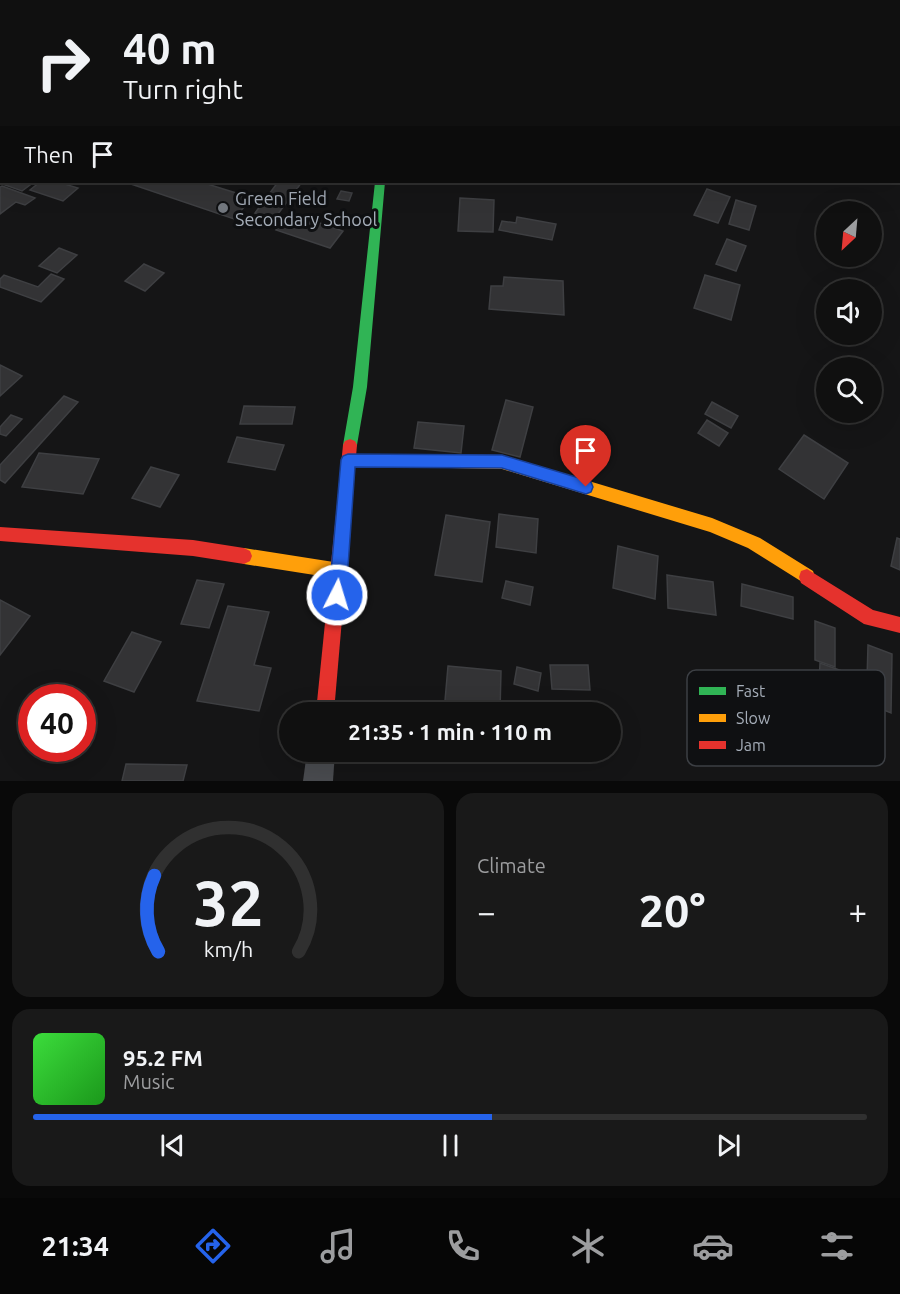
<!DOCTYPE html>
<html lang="en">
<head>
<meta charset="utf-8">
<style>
  :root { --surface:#101010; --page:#191919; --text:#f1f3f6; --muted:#9c9d9f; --line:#303030; --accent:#2563eb }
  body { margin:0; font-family:Ubuntu,sans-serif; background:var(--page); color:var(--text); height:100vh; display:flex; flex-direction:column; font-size:22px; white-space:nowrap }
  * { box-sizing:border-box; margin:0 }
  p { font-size:20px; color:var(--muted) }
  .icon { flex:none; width:33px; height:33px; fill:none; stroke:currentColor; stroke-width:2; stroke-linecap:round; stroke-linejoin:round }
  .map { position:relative; height:781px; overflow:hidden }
  .side { display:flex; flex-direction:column; gap:12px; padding:12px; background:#090909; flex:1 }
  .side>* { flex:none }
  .hud { position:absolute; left:0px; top:0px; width:900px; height:183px; box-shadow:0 6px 24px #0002,0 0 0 2px var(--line); background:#101010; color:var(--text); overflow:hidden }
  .needle { width:39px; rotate:206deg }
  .tools { position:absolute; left:816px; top:201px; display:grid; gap:12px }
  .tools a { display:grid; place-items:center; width:66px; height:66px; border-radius:50%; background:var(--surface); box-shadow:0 6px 24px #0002,0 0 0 2px var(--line); font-size:30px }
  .speed { position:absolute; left:18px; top:684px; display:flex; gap:12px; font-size:30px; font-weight:700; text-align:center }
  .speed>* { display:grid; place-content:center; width:78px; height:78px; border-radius:50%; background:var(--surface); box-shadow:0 6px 24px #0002,0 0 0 2px var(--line); line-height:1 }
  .speed .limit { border:9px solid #d22; background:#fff; color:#111 }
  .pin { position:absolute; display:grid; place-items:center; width:51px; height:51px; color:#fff; margin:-62px -26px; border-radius:50% 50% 50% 0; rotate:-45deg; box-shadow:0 0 6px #0007 }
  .pin .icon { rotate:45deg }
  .me { position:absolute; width:66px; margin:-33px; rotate:5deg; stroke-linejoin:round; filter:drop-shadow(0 0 4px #0008) }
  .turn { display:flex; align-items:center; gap:21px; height:126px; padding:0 24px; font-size:27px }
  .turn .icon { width:78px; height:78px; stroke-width:2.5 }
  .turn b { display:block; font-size:42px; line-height:51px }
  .then { display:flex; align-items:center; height:57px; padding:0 24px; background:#0003; gap:12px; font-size:22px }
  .big { font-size:45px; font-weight:700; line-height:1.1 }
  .side .card { flex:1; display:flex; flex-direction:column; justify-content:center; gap:9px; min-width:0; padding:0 21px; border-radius:18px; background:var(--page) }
  .side .dial { align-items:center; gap:0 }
  .dial svg { height:156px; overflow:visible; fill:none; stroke:var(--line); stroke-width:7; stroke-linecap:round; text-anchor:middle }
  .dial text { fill:var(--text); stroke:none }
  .song { display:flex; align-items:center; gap:18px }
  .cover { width:72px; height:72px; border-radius:9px; background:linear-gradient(135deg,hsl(120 70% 55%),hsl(120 70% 35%)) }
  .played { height:6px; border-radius:3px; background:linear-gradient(90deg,var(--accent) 55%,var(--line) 55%) }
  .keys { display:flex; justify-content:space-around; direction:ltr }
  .heat { display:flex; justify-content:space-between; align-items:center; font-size:33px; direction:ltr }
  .side .tiles { flex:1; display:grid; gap:12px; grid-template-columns:1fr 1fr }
  .card:last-child { grid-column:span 2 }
  .trip { position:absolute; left:279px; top:702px; width:342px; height:60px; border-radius:30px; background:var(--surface); box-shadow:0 6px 24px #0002,0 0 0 2px var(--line); font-weight:700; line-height:60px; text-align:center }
  .tab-bar { display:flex; height:96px; justify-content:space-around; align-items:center; background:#060606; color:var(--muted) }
  .tab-bar .icon { width:42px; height:42px }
  .tab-bar .current { color:var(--accent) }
  .tab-bar b { font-size:27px; color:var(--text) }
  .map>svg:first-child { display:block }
  .building { fill:#333335; stroke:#3e3f42; stroke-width:1.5 }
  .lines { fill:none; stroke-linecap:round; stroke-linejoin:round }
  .street { fill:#494b4f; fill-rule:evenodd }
  .fast { fill:#30b455; fill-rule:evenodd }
  .slow { fill:#ff9f0a; fill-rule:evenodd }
  .jam { fill:#e5322d; fill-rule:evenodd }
  .route { fill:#2563eb; stroke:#184099; stroke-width:1.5 }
  .poi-dot { fill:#73787f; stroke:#0f1012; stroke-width:2 }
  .labels { text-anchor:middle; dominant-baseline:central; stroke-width:6; stroke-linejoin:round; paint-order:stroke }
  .poi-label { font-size:18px; fill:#a5adb8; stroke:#0f1012; text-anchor:start }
  .key { fill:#0f1012; stroke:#3c3f44; stroke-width:1.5 }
  .key-label { font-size:16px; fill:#a5adb8 }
</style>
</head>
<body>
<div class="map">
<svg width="900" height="781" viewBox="0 0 900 781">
  <rect width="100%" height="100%" fill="#151516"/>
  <g class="building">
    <path d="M4 182H34L22 191 2 184Z"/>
    <path d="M40 182H58L78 188 63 201 30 190Z"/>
    <path d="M125 182H201L252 198 234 219Z"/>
    <path d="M278 182H302L275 218 255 213Z"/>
    <path d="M2 186 35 198 25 205 16 202 0 214V187Z"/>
    <path d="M707 189 730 197 718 223 694 215Z"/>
    <path d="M341 191 352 193 349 201 337 199Z"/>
    <path d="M460 198 494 200 493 232 458 231Z"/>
    <path d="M736 200 756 206 749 230 729 224Z"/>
    <path d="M291 213 343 231 330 248 276 230Z"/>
    <path d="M517 217 556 224 552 240 499 230 502 221 516 223Z"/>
    <path d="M727 239 746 246 736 271 716 264Z"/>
    <path d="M59 248 77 255 57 273 39 266Z"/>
    <path d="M144 264 164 273 145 291 125 281Z"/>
    <path d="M51 274 64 279 41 302 0 287V279L4 275 38 287Z"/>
    <path d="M705 275 740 285 731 320 694 308Z"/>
    <path d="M504 277 563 281 564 315 489 309 491 286H503Z"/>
    <path d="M0 365 22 376 0 396Z"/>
    <path d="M64 396 78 402 5 483 0 480V465Z"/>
    <path d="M506 400 533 407 520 457 492 450Z"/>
    <path d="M712 402 738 416 731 428 705 414Z"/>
    <path d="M244 406 295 407 292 424H240Z"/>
    <path d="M11 415 22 419 6 436 0 434V427Z"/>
    <path d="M707 420 728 433 719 446 698 433Z"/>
    <path d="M418 422 464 426 461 453 414 448Z"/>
    <path d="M804 435 848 463 824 499 779 469Z"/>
    <path d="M237 437 284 445 275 470 228 462Z"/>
    <path d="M39 453 99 459 83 494 22 487Z"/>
    <path d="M151 467 179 475 160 507 132 498Z"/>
    <path d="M499 514 538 519 536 553 496 547Z"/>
    <path d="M446 515 490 522 482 582 435 575Z"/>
    <path d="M897 538 900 539V570L891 566Z"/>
    <path d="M618 546 658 556 655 599 613 588Z"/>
    <path d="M667 575 713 582 716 615 668 608Z"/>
    <path d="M197 580 224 584 209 628 181 624Z"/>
    <path d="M506 581 533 587 530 605 502 598Z"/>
    <path d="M742 584 793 597V619L741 606Z"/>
    <path d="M0 600 30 616 0 655Z"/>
    <path d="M228 606 269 612 254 665 271 668 259 711 197 701Z"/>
    <path d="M815 621 835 628V667L815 660Z"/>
    <path d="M132 632 161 642 134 692 104 681Z"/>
    <path d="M868 645 892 654 891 713 819 684 820 663 867 680Z"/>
    <path d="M550 665H588L590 690 552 689Z"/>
    <path d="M448 666 501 671 500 712H444Z"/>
    <path d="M517 667 541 673 538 691 514 684Z"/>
    <path d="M126 764 187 765 183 781H122Z"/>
  </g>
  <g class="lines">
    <g class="street">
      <rect x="390" y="0" width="12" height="2"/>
      <path d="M307 752H335L333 781H303Z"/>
    </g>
    <g class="fast">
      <path d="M176 0H187L175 2Z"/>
      <path d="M0 140H2L0 147Z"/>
      <path d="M375 182H385L367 387 357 445 355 449 350 451 345 449 343 445 353 387Z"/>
    </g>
    <g class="slow">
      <path d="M348 454 502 455 712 518 760 538 813 571 815 577 813 583 807 585 748 548 710 532 502 469 348 466 343 465 341 460 343 455Z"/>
      <path d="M244 548 340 563 346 565 348 571 346 577 340 579 244 564 238 561 236 556 238 551Z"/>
    </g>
    <g class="jam">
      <path d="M350 439 355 441 357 445 334 712H316L343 445 345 441Z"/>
      <path d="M0 527 193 540 244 548 250 551 252 556 250 561 244 564 193 556 0 541Z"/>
      <path d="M807 569 873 610 900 617V633L864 624 801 583 799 577 801 571Z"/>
    </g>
  </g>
  <path class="route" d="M348 454 502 455 586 480 591 482 593 487 591 492 586 494 502 468 355 467 346 595 343 601 337 603 332 601 329 595 341 460 343 456Z"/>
  <circle class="poi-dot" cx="223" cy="208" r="6"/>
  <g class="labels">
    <g class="poi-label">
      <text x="235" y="198">Green Field<tspan x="235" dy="21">Secondary School</tspan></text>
    </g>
  </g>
  <rect x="687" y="670" width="198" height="96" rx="9" class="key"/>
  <rect x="699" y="687" width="27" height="8" fill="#30b455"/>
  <rect x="699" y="714" width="27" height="8" fill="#ff9f0a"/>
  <rect x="699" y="741" width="27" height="8" fill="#e5322d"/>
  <g class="key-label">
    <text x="736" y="697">Fast</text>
    <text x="736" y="724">Slow</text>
    <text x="736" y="751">Jam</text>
  </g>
</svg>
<div class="tools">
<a><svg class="needle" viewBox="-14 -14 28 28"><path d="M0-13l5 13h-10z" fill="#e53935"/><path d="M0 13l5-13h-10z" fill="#9c9d9f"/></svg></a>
<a><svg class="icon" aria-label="sound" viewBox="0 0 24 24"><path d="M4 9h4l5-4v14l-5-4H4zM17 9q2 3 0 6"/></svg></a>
<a><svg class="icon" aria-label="search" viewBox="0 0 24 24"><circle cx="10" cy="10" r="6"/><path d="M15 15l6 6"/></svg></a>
</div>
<div class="speed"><div class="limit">40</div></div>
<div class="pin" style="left:586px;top:487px;background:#d93025"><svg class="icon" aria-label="arrive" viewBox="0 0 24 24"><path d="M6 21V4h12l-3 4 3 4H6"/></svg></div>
<svg class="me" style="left:337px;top:595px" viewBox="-20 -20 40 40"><circle r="17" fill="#2563eb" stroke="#fff" stroke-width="3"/><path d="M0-11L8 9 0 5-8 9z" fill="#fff"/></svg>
<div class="trip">21:35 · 1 min · 110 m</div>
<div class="hud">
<div class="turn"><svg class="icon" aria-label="right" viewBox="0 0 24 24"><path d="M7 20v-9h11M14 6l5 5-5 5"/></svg><div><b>40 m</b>Turn right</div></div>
<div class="then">Then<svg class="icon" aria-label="arrive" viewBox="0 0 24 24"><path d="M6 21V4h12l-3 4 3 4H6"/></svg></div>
</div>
</div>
<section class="side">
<div class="tiles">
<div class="card dial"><svg viewBox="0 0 100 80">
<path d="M14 69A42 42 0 1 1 86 69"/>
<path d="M14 69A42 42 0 0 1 12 30" stroke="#2563eb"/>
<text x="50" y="56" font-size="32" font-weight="700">32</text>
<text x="50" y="72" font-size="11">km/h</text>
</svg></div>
<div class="card"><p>Climate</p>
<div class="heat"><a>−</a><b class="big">20°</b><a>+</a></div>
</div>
<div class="card">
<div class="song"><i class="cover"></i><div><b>95.2 FM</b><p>Music</p></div></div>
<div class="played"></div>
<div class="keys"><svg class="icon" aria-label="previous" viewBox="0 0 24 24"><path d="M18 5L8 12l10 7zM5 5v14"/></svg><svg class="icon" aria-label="pause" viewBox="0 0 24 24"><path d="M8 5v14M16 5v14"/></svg><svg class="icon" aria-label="next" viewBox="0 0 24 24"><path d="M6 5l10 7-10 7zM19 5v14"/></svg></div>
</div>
</div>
</section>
<nav class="tab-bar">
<b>21:34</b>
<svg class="icon current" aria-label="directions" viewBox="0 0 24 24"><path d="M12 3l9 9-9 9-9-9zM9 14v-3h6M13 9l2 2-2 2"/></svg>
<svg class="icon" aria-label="music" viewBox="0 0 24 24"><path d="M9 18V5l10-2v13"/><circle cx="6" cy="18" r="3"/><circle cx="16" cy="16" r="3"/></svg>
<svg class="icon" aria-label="phone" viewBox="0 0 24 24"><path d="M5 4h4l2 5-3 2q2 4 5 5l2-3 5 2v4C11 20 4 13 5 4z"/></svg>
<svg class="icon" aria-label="climate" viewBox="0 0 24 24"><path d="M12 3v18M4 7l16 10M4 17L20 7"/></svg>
<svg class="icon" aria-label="car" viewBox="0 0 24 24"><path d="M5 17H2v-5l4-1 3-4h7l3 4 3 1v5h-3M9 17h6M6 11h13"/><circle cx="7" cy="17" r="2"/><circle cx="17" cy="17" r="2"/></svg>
<svg class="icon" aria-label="filters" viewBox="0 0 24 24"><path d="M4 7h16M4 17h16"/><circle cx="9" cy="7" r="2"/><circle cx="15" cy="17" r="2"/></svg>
</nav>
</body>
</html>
